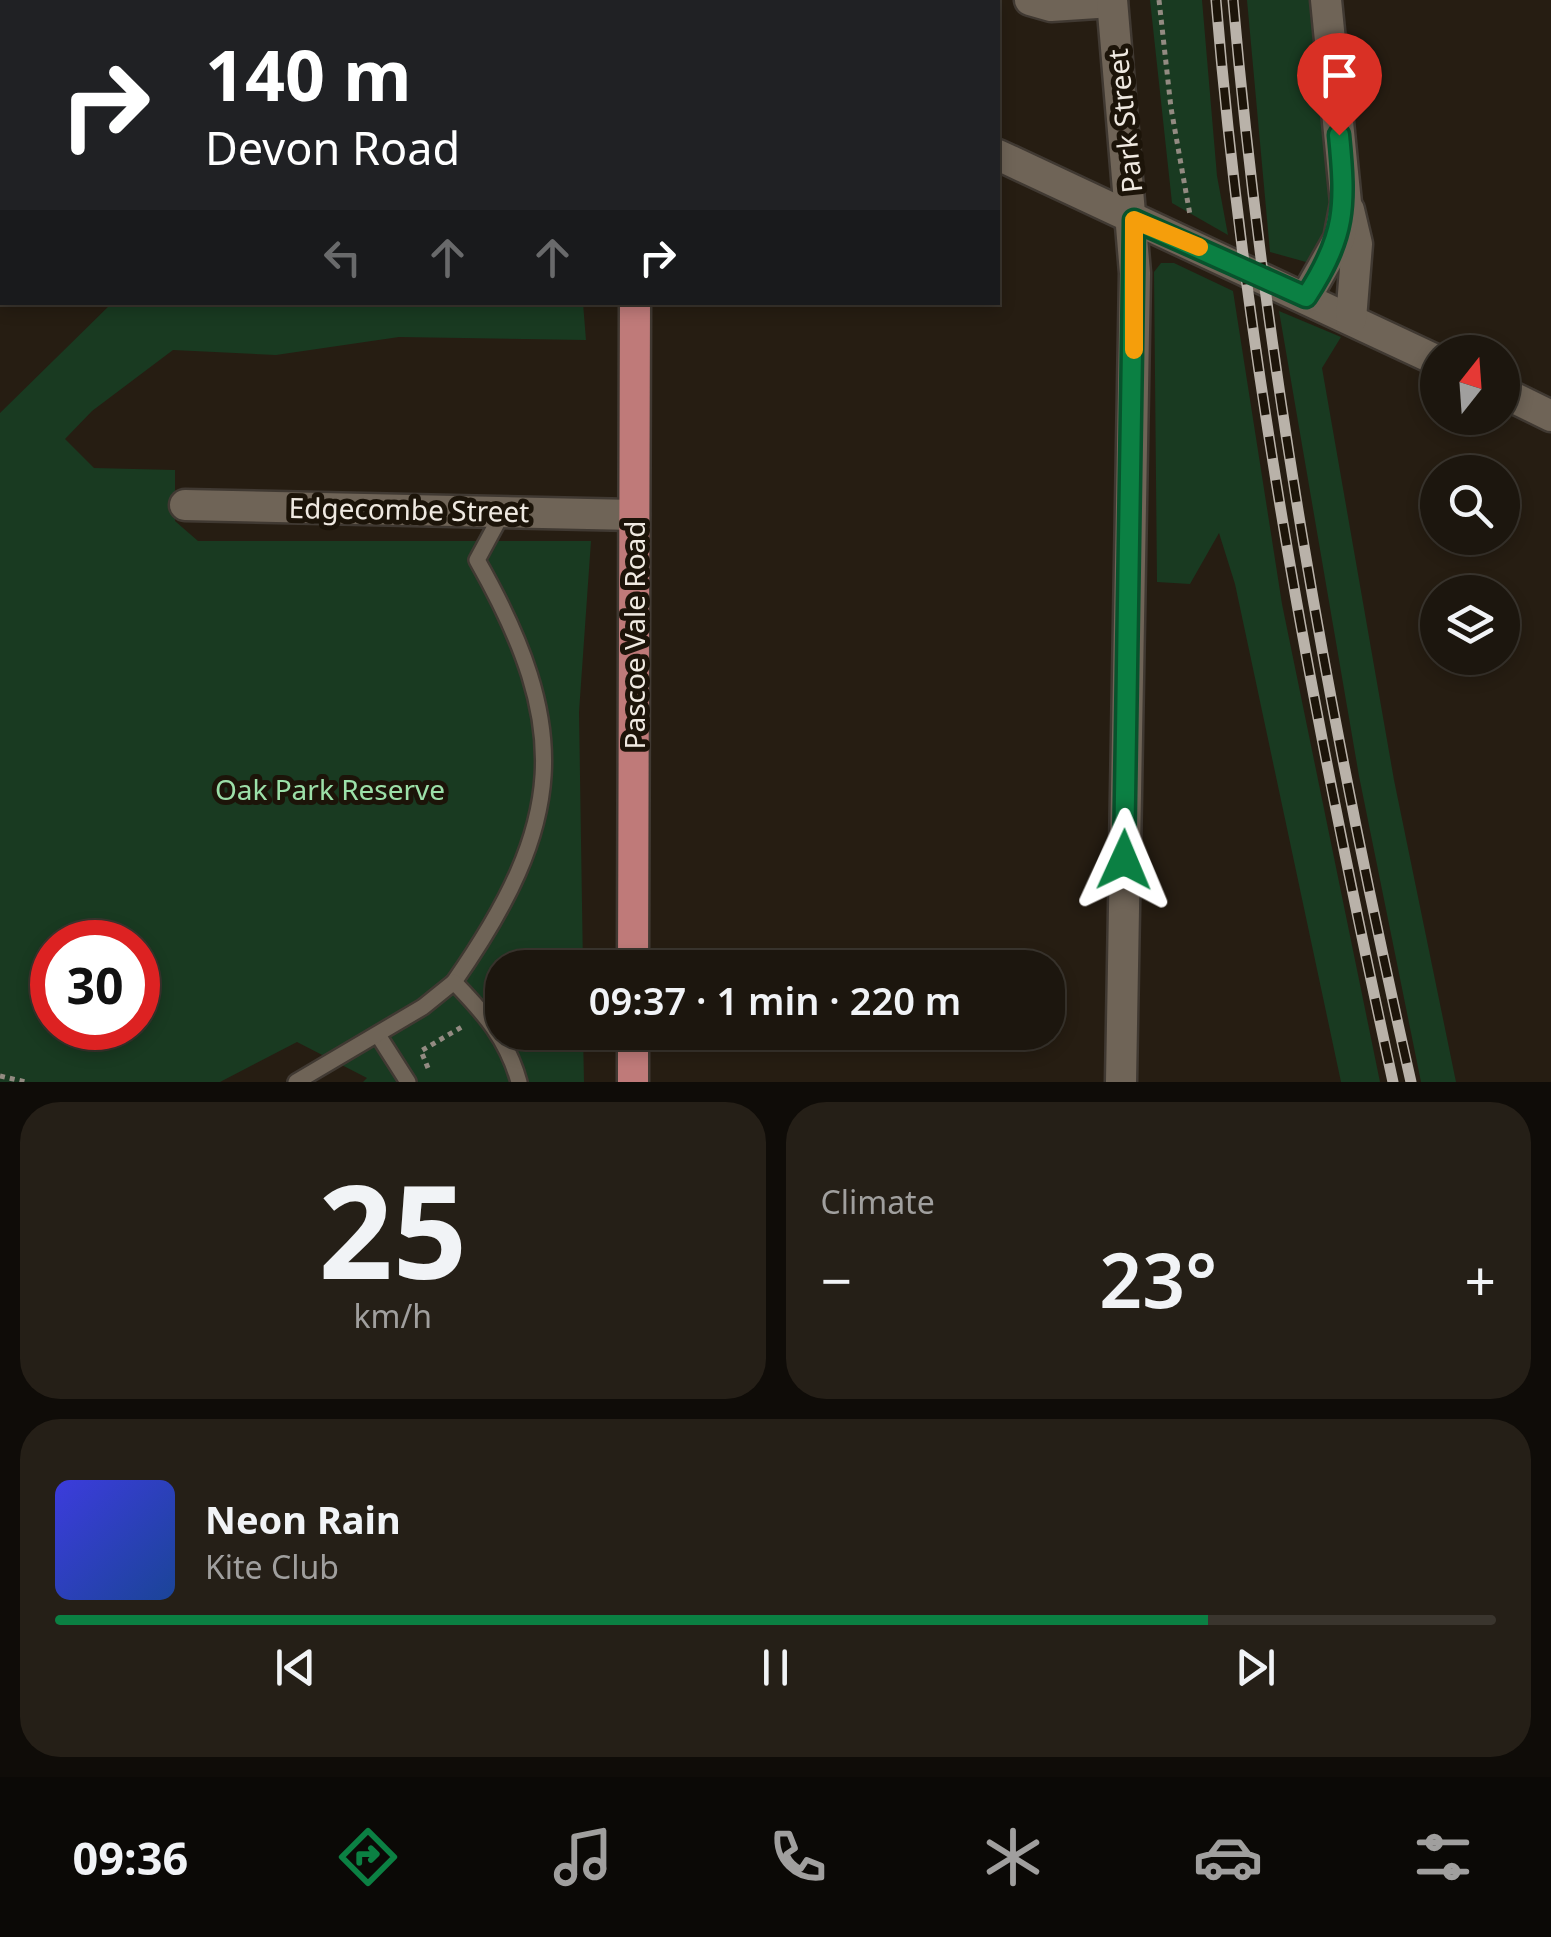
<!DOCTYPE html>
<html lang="en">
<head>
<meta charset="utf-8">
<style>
  :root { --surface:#1c160e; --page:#251f17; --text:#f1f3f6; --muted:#a09f9e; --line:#3a352e; --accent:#0b8043 }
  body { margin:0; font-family:"Noto Sans",sans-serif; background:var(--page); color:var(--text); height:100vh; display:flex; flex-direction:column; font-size:38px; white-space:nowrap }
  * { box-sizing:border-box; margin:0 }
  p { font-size:32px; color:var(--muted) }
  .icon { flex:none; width:55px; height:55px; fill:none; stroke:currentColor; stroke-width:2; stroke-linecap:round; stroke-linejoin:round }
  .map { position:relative; height:1082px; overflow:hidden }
  .panel { display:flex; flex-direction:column; gap:20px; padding:20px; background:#0f0c08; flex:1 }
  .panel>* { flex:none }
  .hud { position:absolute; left:0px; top:0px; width:1000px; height:305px; box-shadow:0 5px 15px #0003,0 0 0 2px var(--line); background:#202124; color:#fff; overflow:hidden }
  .needle { width:65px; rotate:17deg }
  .fabs { position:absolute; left:1420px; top:335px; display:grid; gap:20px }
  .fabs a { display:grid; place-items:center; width:100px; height:100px; border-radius:50%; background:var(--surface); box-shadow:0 5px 15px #0003,0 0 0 2px var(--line); font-size:50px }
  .speed { position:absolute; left:30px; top:920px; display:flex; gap:20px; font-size:50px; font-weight:700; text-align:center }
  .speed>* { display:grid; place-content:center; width:130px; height:130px; border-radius:50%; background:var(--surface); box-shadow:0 5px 15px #0003,0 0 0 2px var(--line); line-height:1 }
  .speed .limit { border:15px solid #d22; background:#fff; color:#111 }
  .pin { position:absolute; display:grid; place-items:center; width:85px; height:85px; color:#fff; margin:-102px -42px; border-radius:50% 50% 50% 0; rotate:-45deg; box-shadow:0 0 10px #0007 }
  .pin .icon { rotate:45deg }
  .me { position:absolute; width:110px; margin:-55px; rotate:1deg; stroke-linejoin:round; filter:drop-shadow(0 0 8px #0008) }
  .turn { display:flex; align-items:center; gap:35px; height:210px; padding:0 40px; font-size:45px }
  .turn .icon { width:130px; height:130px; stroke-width:2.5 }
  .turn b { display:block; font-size:70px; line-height:85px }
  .lanes { display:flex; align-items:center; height:95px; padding:0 40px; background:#0003; justify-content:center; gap:50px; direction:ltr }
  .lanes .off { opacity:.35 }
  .big { font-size:75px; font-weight:600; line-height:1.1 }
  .panel .tile { flex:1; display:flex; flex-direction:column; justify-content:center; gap:15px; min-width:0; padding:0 35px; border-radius:40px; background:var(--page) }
  .panel .dial { align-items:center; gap:0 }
  .dial b { font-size:130px; line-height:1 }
  .song { display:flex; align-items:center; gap:30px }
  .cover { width:120px; height:120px; border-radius:15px; background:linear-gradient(135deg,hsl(240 70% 55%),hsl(220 70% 35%)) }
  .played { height:10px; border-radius:5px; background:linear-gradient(90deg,var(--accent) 80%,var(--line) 80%) }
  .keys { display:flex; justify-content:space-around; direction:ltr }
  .heat { display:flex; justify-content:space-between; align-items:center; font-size:55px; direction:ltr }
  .panel .tiles { flex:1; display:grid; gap:20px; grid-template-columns:1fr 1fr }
  .tile:last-child { grid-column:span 2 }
  .trip { position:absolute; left:485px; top:950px; width:580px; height:100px; border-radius:40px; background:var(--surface); box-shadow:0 5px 15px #0003,0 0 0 2px var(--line); font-weight:600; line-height:100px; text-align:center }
  .menu { display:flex; height:160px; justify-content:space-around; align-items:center; background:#0b0906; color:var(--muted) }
  .menu .icon { width:70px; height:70px }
  .menu .selected { color:var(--accent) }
  .menu b { font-size:45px; color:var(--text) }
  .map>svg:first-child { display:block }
  .green { fill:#193a21; fill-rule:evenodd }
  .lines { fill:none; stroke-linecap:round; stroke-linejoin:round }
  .lane-casing { stroke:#403932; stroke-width:20 }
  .street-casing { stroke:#403932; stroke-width:35 }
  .primary-casing { stroke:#403932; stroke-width:35 }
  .path { stroke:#938b82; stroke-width:5; stroke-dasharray:5 5; stroke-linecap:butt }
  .lane { stroke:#6f6457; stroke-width:15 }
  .street { stroke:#6f6457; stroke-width:30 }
  .primary { stroke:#bf7a79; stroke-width:30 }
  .rail-casing { stroke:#b9b2a9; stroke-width:11 }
  .rail { stroke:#1c1409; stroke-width:8; stroke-dasharray:22; stroke-linecap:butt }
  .route-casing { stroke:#07532c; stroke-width:25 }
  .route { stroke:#0b8043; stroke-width:18 }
  .slow { stroke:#f59e0b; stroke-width:18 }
  .labels { text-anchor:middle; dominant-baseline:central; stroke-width:10; stroke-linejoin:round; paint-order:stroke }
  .street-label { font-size:28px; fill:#efe9e1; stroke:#1c1409 }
  .park-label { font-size:28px; fill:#9ce0a9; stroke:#1c1409 }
</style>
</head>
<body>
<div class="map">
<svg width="1551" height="1082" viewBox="0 0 1551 1082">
  <rect width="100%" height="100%" fill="#261d12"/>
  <g class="green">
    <path d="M1150 0H1202L1217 176 1228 235 1172 203Z"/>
    <path d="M1247 0H1312L1333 221 1321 254 1306 262 1270 252Z"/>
    <path d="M1161 263H1174L1233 291 1282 604 1380 1082H1341L1235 584 1219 533 1190 584 1157 582 1154 272Z"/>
    <path d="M112 303H583L586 340 399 337 276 355 173 350 92 411 65 439 94 468 175 470V521L198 541H591L579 712 583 967 502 968V1032L583 1033 584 1082H363L367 1078 297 1042 220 1082H0V413ZM52 942H138V1028H52Z"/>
    <path d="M1279 311 1341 337 1322 368 1394 780 1456 1082H1421L1359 776Z"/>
  </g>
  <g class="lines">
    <g class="lane-casing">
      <g id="lane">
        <path d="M454 982C565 823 573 729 477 560L503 512"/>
        <path d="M378 1035 408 1082"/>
        <path d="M296 1082 423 1007 454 982C485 1014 507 1039 519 1082"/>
      </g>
    </g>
    <g class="street-casing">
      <g id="street">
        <path d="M669 0 674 2"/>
        <path d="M1030 0 1051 6 1112 2"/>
        <path d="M1112 0 1135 273 1121 1082"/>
        <path d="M78 2 81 0"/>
        <path d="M0 69 2 67"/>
        <path d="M998 155 1438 361"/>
        <path d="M1349 210 1357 244 1351 319"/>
        <path d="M1306 297 1339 239 1346 203 1326 0"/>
        <path d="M1502 392 1551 416"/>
        <path d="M185 505 634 515"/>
      </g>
    </g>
    <g class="primary-casing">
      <g id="primary">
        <path d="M640 0V2"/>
        <path d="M633 968 635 302"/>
        <path d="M633 1082V1032"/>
      </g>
    </g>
    <g class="path">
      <path d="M1159 0 1171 108 1190 215"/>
      <path d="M428 1068 421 1051 465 1025"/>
      <path d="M0 1076 26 1082"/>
    </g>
    <use href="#lane" class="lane"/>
    <use href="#street" class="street"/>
    <use href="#primary" class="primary"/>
    <g class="rail-casing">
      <g id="rail">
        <path d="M1216 0C1246 366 1315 724 1393 1082"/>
        <path d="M1233 0C1265 365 1330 725 1411 1082"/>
      </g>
    </g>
    <use href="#rail" class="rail"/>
  </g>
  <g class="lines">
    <g class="route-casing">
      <path id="route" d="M1124 860 1134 220 1306 297C1346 236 1346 206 1339 135"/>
    </g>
    <use href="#route" class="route"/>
    <path class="slow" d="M1134 350V220L1199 247"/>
  </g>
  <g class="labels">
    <g class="street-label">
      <text transform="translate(1124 121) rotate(-96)">Park Street</text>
      <text transform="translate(409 509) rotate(1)">Edgecombe Street</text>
      <text transform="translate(634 635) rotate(-90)">Pascoe Vale Road</text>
    </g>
    <g class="park-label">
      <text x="330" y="789">Oak Park Reserve</text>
    </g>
  </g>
</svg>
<div class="fabs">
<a><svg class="needle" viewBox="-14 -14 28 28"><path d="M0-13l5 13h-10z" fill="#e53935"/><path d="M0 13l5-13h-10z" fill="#a09f9e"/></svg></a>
<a><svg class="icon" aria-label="search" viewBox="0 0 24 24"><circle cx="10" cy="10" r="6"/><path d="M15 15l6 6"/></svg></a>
<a><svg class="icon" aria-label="layers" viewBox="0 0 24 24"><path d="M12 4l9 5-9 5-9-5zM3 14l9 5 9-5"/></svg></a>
</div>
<div class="speed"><div class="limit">30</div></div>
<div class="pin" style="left:1339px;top:135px;background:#d93025"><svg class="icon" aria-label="arrive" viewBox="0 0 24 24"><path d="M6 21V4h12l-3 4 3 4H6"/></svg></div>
<svg class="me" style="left:1124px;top:860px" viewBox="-20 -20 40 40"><path d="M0-17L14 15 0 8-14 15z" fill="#0b8043" stroke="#fff" stroke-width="4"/></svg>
<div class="trip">09:37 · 1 min · 220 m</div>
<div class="hud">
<div class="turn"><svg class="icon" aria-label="right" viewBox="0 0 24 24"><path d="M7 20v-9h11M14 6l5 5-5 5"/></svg><div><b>140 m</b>Devon Road</div></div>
<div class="lanes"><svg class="icon off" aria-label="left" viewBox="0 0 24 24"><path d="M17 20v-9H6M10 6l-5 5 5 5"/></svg><svg class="icon off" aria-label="ahead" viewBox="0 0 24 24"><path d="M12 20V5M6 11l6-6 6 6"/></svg><svg class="icon off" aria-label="ahead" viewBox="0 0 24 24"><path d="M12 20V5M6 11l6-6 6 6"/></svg><svg class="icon" aria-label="right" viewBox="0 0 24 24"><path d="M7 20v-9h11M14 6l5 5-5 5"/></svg></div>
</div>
</div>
<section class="panel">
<div class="tiles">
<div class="tile dial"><b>25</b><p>km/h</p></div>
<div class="tile"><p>Climate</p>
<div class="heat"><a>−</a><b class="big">23°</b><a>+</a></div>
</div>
<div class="tile">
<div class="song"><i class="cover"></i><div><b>Neon Rain</b><p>Kite Club</p></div></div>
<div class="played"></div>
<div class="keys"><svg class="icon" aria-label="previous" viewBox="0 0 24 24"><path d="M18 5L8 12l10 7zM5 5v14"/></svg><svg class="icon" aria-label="pause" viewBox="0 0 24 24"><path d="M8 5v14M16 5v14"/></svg><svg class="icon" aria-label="next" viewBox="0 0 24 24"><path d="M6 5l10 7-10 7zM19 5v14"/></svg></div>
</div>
</div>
</section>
<nav class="menu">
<b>09:36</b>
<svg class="icon selected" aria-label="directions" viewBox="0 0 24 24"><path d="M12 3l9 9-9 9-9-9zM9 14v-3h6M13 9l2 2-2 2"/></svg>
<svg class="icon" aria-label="music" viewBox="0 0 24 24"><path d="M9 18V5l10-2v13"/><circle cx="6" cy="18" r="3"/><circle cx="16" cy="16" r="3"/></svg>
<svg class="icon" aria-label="phone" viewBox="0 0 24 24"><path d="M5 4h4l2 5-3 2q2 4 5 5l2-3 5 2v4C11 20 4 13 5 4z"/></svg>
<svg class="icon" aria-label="climate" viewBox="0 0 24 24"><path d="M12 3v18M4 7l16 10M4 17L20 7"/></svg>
<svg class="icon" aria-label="car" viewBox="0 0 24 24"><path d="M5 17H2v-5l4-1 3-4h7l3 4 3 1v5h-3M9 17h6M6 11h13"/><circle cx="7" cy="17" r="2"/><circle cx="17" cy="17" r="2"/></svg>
<svg class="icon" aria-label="filters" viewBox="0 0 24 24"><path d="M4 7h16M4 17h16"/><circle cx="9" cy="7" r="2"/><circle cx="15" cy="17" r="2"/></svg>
</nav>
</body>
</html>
